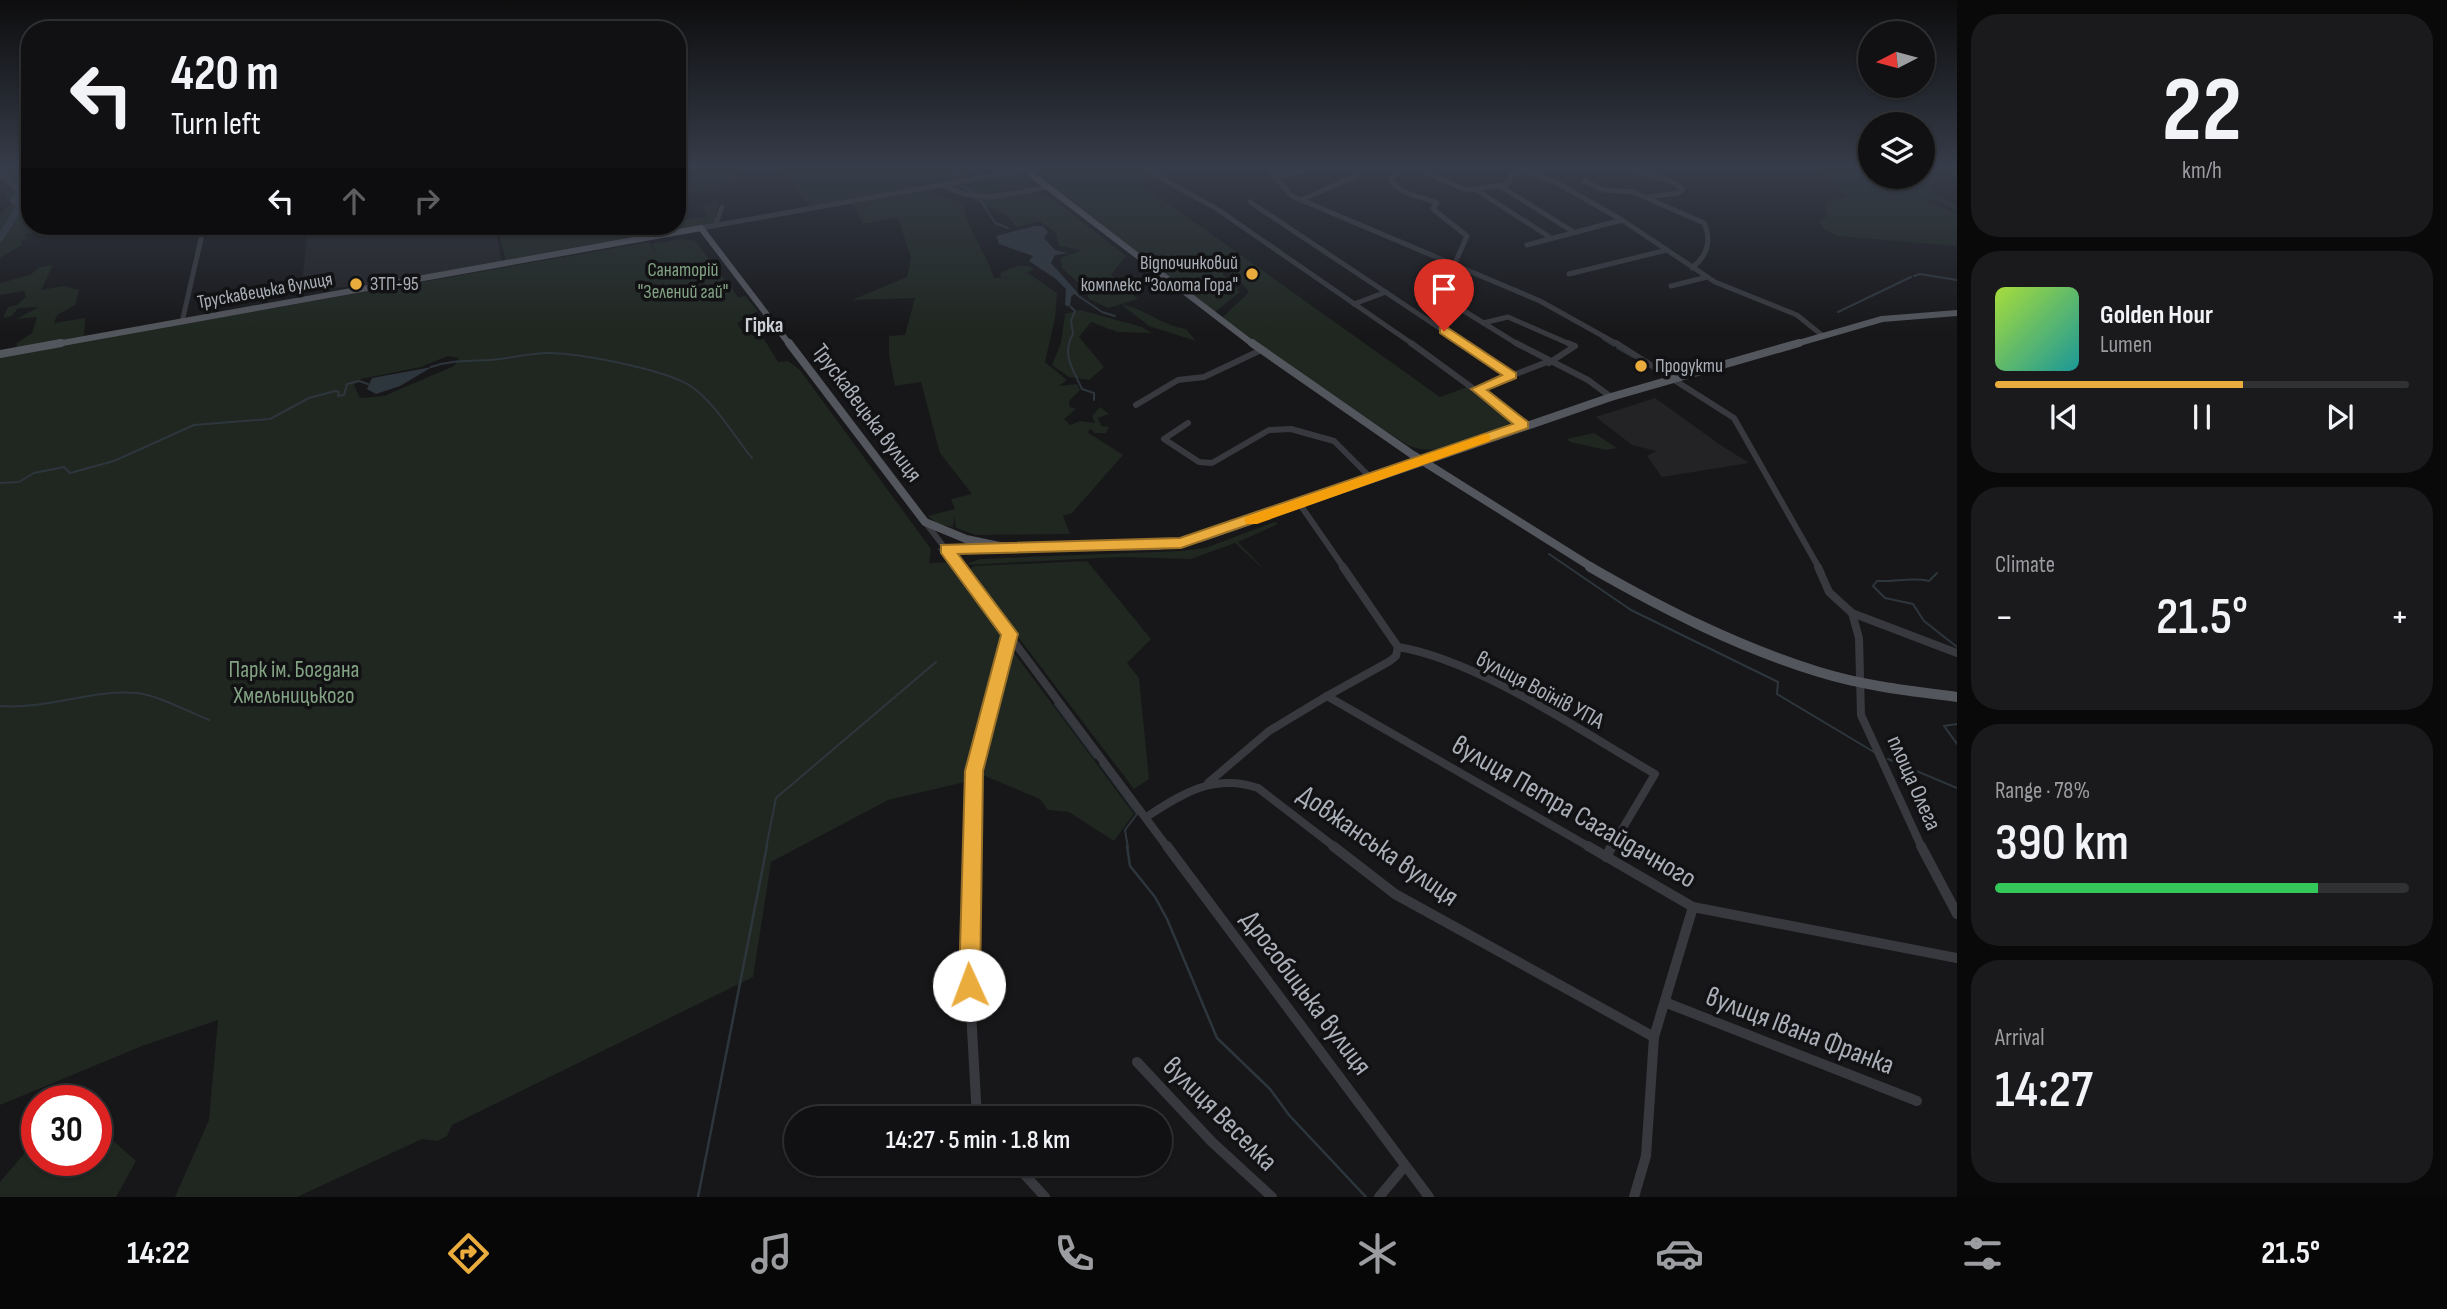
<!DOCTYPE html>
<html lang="en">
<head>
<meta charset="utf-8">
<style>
  :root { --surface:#111113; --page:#1a1a1c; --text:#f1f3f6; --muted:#9c9da0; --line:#303133; --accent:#ebac3e }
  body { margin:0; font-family:"Sofia Sans Condensed",sans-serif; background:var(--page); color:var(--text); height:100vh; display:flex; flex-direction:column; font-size:26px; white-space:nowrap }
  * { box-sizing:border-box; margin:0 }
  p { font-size:23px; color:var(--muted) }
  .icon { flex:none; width:38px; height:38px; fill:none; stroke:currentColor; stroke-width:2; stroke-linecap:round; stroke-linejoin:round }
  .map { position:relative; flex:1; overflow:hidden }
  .drawer { display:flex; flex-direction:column; gap:14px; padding:14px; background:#09090a; width:490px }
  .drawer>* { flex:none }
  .hud { position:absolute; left:21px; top:21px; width:665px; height:214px; border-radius:28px; box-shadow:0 2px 5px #0004,0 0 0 2px var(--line); background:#111113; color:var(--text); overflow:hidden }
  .needle { width:46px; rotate:264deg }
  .buttons { position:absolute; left:1858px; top:21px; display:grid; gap:14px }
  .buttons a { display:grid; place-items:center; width:77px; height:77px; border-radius:50%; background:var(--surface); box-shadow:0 2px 5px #0004,0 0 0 2px var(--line); font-size:35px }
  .speed { position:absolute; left:21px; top:1085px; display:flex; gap:14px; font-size:35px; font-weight:700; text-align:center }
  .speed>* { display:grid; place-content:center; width:91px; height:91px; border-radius:50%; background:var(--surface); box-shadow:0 2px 5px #0004,0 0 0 2px var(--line); line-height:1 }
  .speed .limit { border:10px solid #d22; background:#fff; color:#111 }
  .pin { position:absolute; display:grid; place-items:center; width:60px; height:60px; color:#fff; margin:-72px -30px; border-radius:50% 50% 50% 0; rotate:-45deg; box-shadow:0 0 7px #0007 }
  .pin .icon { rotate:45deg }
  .me { position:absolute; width:77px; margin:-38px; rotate:358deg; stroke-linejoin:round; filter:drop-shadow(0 0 5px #0008) }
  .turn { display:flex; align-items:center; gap:24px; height:147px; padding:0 35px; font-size:32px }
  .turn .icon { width:91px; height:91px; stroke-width:2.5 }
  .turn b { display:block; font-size:49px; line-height:60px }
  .lanes { display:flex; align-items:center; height:66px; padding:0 35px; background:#0003; justify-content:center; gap:35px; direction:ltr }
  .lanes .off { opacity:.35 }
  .big { font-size:52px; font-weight:600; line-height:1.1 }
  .drawer .card { flex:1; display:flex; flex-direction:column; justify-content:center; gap:10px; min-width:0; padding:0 24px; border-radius:28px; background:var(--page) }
  .drawer .dial { align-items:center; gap:0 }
  .dial b { font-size:91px; line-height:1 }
  .song { display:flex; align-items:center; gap:21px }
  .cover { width:84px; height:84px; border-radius:10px; background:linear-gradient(135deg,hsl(80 70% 55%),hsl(180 70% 35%)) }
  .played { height:7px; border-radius:4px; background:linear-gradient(90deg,var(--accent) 60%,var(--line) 60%) }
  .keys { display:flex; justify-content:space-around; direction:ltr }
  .heat { display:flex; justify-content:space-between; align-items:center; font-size:38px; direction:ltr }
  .charge { height:10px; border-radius:5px; background:linear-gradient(90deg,#34c759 78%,var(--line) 0) }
  .trip { position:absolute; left:784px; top:1106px; width:388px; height:70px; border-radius:35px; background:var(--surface); box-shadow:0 2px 5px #0004,0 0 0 2px var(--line); font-weight:600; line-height:70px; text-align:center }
  .tabs { display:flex; height:112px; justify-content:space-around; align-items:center; background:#070708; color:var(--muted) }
  .tabs .icon { width:49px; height:49px }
  .tabs .selected { color:var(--accent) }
  .tabs b { font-size:32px; color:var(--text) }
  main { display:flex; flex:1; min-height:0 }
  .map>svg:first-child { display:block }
  .built { fill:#232326 }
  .green { fill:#1f2720; fill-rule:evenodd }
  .water { fill:#2e363d }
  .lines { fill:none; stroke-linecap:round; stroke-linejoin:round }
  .stream-far1 { stroke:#2e363d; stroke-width:2 }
  .stream { stroke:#2e363d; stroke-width:2.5 }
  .river { stroke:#2e363d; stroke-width:7 }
  .minor-far3 { stroke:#38393e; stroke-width:5 }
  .minor-far2 { stroke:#38393e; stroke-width:6 }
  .minor-far1 { stroke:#38393e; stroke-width:8 }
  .minor { stroke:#38393e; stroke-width:10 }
  .major-far2 { stroke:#54565d; stroke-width:6 }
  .major-far1 { stroke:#54565d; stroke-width:8 }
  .major { stroke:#54565d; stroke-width:10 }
  .minor-bridge { stroke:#38393e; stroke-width:5 }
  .route { fill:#ebac3e; stroke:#997028; stroke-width:2 }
  .slow { fill:#f59e0b }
  .poi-dot { fill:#ebac3e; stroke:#121214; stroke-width:2.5 }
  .labels { text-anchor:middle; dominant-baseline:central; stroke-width:7; stroke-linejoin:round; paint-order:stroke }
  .far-poi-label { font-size:19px; fill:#aaafb8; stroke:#121214; text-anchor:start }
  .far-park-label { font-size:19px; fill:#82a283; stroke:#121214 }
  .far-street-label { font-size:19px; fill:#aaafb8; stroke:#121214 }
  .far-neighbourhood-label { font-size:21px; font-weight:bold; fill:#cbced5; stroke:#121214 }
  .street-label { font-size:23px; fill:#aaafb8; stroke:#121214 }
  .park-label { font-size:23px; fill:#82a283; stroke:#121214 }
  .near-street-label { font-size:28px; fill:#aaafb8; stroke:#121214 }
</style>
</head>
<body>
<main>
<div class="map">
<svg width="1957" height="1197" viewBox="0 0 1957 1197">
  <rect width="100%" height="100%" fill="#171719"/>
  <g class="built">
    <path d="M308 226H495L502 262 380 283 301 292Z"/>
    <path d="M1655 398 1719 444 1749 463 1662 477 1647 456 1656 451 1632 445 1596 417Z"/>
  </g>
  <g class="green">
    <path d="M5 165H30V216L23 222 30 226H45L44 229 26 234 24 237 28 238 20 242 23 244 0 258V215L11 204 5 195 12 188V179L3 174Z"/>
    <path d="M677 165H747C727 198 717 187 684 194L690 212 677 214Z"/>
    <path d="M773 165H1012L1017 169 992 174 985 167H958L970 178 809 206Z"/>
    <path d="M1065 165H1139L1157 179 1141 184 1440 397 1470 386 1516 423C1482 435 1442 460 1407 445L1221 319 1249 292 1225 263 1216 267 1240 292 1215 312 1032 172Z"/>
    <path d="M1805 165H1865L1871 168V177H1923V165H1957V174L1940 173V179L1928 182 1936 194 1956 205 1957 211 1938 201 1925 199 1957 214V246L1838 236 1824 229 1819 222 1826 217 1825 202 1847 196Z"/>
    <path d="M1021 172 1032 181V186L974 195 954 189 957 185Z"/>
    <path d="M925 191 963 203C967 232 986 251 994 278L1011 277H1001L1000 273 1017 266H1030L1033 270 1023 274 1028 273 1057 293 1055 318 1045 362 1067 380 1059 386 1077 384 1080 390 1069 401 1070 407 1076 409 1064 419 1070 425 1080 421 1095 423 1092 416 1100 407 1109 414 1098 418 1101 426 1109 427 1106 433H1095L1091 429 1087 432 1123 455 1072 513 1063 516 1070 534 976 535 956 528 954 516 953 527 938 524 928 516 955 509 951 499 972 494 940 453 921 382 895 386 889 355V336L905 335 915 298 852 300 907 277 911 258 898 218 863 224 852 204Z"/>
    <path d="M1029 192 1052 198 1126 256 1111 275 1138 299 1108 308 1089 299 1086 290 1062 268 1061 258 1082 250 1059 246 1056 233 1040 221 1017 227 1007 216 971 199Z"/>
    <path d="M711 196 718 203 714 225 676 231 673 226H677V220L707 217 702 206 714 203Z"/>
    <path d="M497 226H669L671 231 506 261Z"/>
    <path d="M682 239 695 241 739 298 745 296 758 311 737 323 744 334 752 331 761 334 778 362 788 361 800 370 931 549 929 563 949 562 1002 633 971 751 969 781 888 800 771 862 753 977 452 1125 447 1136 437 1141 422 1139 297 1197H175L209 1120 218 1020 142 1046 0 1105V356L649 242 658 256 652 244ZM448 356 459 358 454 366 384 396 360 398 354 385 361 379 421 367Z"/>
    <path d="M53 265 41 290 64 286 79 290 75 305 57 315 54 323 85 318 84 336 16 348 17 343 32 333 37 317 16 319 39 307 18 308 12 316 3 318 8 307 17 305 26 297 24 291 0 295V283L30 275 40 267Z"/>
    <path d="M1122 305C1143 307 1160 325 1186 329L1196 341 1149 326Z"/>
    <path d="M1080 310 1142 327 1152 333 1117 332 1091 322 1079 337 1104 367 1089 380 1069 377 1052 365 1061 343 1065 314Z"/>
    <path d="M1594 433 1617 448 1606 450 1570 442 1567 439Z"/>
    <path d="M1275 522 1278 524 1238 542 1267 572 1235 543 1191 559 1119 557 964 565 980 559 1180 551 1205 548Z"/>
    <path d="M1087 561 1151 639 1127 663 1139 678 1149 779 1134 789 967 570 975 566Z"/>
    <path d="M1009 646 1134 814 1114 841 1069 812 1048 810 1040 799 980 774 981 754Z"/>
    <path d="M96 1135 109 1137 136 1161 116 1197H0V1182L35 1141 37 1160H96Z"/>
  </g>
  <g class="water">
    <path d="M1035 226H1043L1048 232 1044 238 1055 250 1067 253 1055 255 1051 263 1077 292 1079 296 1074 294 1071 297 1070 307 1065 305 1066 289 1056 279 1029 261 1033 256 999 244 996 236Z"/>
    <path d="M432 367 400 386 376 394 367 389 372 378Z"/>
  </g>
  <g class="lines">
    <g class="stream-far1">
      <path d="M952 165 955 177"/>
      <path d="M961 186 975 193"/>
      <path d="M980 199 995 223 1008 228"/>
      <path d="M1914 276 1920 274 1957 280"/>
      <path d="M1077 295 1102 312 1115 316"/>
      <path d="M1071 307 1075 311 1071 321 1073 334C1061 354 1073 369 1082 389L1094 393V400"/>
      <path d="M1838 312 1911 277"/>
      <path d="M1603 339 1614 346"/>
      <path d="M1617 348 1633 357"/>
      <path d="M431 367C451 360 469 361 489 360 509 359 528 353 548 353 579 353 662 369 689 385 714 401 733 435 752 458"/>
      <path d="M0 483 19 482 34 473 64 467 70 473 114 461 194 425 270 419 309 398 335 391 339 392 338 396 344 395 347 384 359 381 368 384"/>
      <path d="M939 549 943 555"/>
      <path d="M1549 554 1631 610 1778 682 1777 694 1874 752"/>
      <path d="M948 561 983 607"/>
      <path d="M1937 573 1929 581C1911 577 1896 582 1877 581L1873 586 1885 598 1913 604 1924 621 1957 647"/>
      <path d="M1055 704 1095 758"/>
      <path d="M0 706C46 710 91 689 137 693 157 695 189 712 209 720"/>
      <path d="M1957 724 1944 726 1957 744"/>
      <path d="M1888 759 1957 788"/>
      <path d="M1100 764 1137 814 1125 830 1128 848"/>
      <path d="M766 848 776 798 936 662"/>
    </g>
    <g class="stream">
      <path d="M1127 846 1130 866 1155 897 1167 919 1217 1038 1270 1089 1289 1115 1366 1197"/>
      <path d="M698 1197 767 846"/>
    </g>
    <path class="river" d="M0 238 21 205 14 200 19 196 18 189 1 174 3 165"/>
    <g class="minor-far3">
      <path d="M1145 165 1166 181 1214 207 1414 345"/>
      <path d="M1265 165 1292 196 1540 301 1619 345"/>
      <path d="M1399 165 1401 169 1390 179C1399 195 1421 196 1437 203L1433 209 1467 236 1455 263"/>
      <path d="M1515 165 1557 183 1622 220 1715 282 1797 315 1823 336"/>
      <path d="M1616 165 1673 182 1683 189 1678 193 1649 197"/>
      <path d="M1414 167 1466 190 1505 185 1510 182V175L1525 170"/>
      <path d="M1036 168 1050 165"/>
      <path d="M1275 177 1324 165"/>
      <path d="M1584 181 1603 190 1633 192 1704 223C1712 241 1707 256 1692 268"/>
      <path d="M944 185C975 206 1013 193 1047 187"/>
      <path d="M1500 186 1572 231"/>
      <path d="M1475 189 1551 238"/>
      <path d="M1301 200 1358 175 1354 165"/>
      <path d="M1250 202 1465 345"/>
      <path d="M715 226 722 207"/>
      <path d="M701 228 1014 172"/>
      <path d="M1527 245 1622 220"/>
      <path d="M1569 274 1667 250"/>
      <path d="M1671 286 1707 277"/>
      <path d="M1448 301 1519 345"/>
      <path d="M1354 304 1386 292"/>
      <path d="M182 322 204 226"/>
      <path d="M1483 323 1508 317 1572 345"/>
    </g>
    <g class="minor-far2">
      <path d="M1411 343 1523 425"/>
      <path d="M1462 343 1512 376"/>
      <path d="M1516 343 1588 380 1611 397"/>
      <path d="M1616 343 1734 418 1819 568"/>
      <path d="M1549 363 1575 346 1568 343"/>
      <path d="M1477 389 1547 362"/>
      <path d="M1136 405 1178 380 1204 377 1259 351"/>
      <path d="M1188 423 1164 439 1199 462 1212 463 1269 430 1291 429 1334 441 1371 478"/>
      <path d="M1299 503 1344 568"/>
      <path d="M925 522 960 568"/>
      <path d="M946 549 998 548"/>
    </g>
    <g class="minor-far1">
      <path d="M958 567 1168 848"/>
      <path d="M1343 567 1398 647"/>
      <path d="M1818 567 1829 592 1852 613 1957 653"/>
      <path d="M1852 613 1859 638 1861 715 1922 848"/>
      <path d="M1327 696 1390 661 1396 656 1398 647C1478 660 1584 733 1655 774L1611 848"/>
      <path d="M1208 783 1269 731 1327 696 1591 848"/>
      <path d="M1148 816C1183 793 1215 773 1258 788L1336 848"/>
      <path d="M972 848 974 771 1010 634"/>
    </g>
    <g class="minor">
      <path d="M972 846 968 958 977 1118"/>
      <path d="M1167 846 1429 1197"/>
      <path d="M1333 846 1395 894 1654 1037"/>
      <path d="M1588 846 1693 907 1957 958"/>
      <path d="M1921 846 1957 914"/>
      <path d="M1606 857 1612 846"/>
      <path d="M1667 1003 1917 1101"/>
      <path d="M1137 1062 1212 1142 1272 1197"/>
      <path d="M1015 1164 1045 1197"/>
      <path d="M1379 1197 1405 1166"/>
      <path d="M1634 1197 1646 1156 1654 1037 1693 907"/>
    </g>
    <g class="major-far2">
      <path d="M1019 165 1254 345"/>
      <path d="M51 345 701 228 790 345"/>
      <path d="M1792 345 1882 319 1957 313"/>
    </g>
    <g class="major-far1">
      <path d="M789 343 925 522 966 539 1009 548 1157 546 1201 538 1611 397 1799 343"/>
      <path d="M1252 343 1413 455 1593 568"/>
      <path d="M0 354 61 343"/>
    </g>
    <path class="major" d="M1590 567C1663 609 1738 647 1819 672 1864 686 1911 691 1957 697"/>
    <path class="minor-bridge" d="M1014 172 1036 168"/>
  </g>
  <linearGradient id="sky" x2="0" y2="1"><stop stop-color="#0d0d0e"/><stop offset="0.5" stop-color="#363c49"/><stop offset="1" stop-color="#363c49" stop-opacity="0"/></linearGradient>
  <rect width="1957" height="333" fill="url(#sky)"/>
  <path class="route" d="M1440 328H1448L1516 373V378L1487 390 1528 422V428L1181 548 958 554 1018 634 983 771 980 985 977 992 969 995 962 992 959 985 965 771 1001 635 941 553V545L1180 538 1513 424 1471 389 1502 375 1440 333Z"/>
  <path class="slow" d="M1485 434 1490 435V441L1257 524H1246L1244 520 1246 517Z"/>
  <g class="poi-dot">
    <circle cx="1252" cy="274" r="7"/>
    <circle cx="356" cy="284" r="7"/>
    <circle cx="1641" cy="366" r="7"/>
  </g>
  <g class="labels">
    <g class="far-poi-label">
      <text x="1238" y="263" text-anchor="end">Відпочинковий<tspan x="1238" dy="22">комплекс "Золота Гора"</tspan></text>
      <text x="370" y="284">ЗТП-95</text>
      <text x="1655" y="366">Продукти</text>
    </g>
    <g class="far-park-label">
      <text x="683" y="270">Санаторій<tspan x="683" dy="22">"Зелений гай"</tspan></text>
    </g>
    <g class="far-street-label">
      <text transform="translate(265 291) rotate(-10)">Трускавецька вулиця</text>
    </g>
    <g class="far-neighbourhood-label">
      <text x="764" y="325">Гірка</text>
    </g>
    <g class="street-label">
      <text transform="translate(867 413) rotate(53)">Трускавецька вулиця</text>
      <text transform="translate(1540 690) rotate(28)">вулиця Воїнів УПА</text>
      <text transform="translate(1914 783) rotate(66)">площа Олега</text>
    </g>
    <g class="park-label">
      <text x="294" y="670">Парк ім. Богдана<tspan x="294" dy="26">Хмельницького</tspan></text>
    </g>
    <g class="near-street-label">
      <text transform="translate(1574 812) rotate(30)">вулиця Петра Сагайдачного</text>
      <text transform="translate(1378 846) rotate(35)">Довжанська вулиця</text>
      <text transform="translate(1306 993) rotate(53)">Дрогобицька вулиця</text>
      <text transform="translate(1800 1031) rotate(21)">вулиця Івана Франка</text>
      <text transform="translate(1220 1114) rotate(45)">вулиця Веселка</text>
    </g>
  </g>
</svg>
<div class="buttons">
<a><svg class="needle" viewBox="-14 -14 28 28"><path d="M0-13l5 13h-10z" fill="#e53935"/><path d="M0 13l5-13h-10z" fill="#9c9da0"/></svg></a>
<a><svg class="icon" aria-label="layers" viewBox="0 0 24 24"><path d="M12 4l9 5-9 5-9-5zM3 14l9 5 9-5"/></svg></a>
</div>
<div class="speed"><div class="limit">30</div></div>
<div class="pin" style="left:1444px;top:331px;background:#d93025"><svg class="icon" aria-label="arrive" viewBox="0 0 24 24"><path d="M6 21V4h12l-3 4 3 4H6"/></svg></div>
<svg class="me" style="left:969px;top:985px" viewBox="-20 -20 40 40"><circle r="19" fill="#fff"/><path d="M0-13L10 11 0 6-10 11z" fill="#ebac3e"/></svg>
<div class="trip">14:27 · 5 min · 1.8 km</div>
<div class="hud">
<div class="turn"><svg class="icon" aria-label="left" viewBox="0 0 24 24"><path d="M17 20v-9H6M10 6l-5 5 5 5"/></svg><div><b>420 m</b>Turn left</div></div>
<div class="lanes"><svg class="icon" aria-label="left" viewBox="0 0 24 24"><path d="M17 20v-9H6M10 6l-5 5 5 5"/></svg><svg class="icon off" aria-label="ahead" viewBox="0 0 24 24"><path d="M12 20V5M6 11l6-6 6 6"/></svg><svg class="icon off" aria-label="right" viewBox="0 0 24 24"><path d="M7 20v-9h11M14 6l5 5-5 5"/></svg></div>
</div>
</div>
<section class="drawer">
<div class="card dial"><b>22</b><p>km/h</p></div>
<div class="card">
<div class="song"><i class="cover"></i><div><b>Golden Hour</b><p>Lumen</p></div></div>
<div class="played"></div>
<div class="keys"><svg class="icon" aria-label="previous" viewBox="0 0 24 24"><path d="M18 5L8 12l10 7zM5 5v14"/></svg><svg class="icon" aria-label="pause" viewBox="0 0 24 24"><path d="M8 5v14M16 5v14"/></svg><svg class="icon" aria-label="next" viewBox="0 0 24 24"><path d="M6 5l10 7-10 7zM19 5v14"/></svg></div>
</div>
<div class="card"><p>Climate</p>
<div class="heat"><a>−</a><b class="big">21.5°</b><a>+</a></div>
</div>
<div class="card"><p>Range · 78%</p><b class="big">390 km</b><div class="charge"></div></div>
<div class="card"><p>Arrival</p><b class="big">14:27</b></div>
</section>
</main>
<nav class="tabs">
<b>14:22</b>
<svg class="icon selected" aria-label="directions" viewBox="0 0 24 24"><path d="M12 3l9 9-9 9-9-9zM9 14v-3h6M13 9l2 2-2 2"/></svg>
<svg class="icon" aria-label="music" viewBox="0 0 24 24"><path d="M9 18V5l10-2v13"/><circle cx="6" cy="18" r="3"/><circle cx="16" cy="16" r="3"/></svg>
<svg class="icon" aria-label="phone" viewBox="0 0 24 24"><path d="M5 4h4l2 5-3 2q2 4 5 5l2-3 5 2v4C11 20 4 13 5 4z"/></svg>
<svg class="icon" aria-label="climate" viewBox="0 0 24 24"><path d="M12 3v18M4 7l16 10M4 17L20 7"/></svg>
<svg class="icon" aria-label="car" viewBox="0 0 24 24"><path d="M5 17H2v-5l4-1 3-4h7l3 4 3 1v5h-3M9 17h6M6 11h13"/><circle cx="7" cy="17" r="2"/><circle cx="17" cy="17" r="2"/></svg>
<svg class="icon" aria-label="filters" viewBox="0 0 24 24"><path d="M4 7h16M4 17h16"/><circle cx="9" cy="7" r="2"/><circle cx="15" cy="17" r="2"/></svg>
<b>21.5°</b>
</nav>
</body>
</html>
